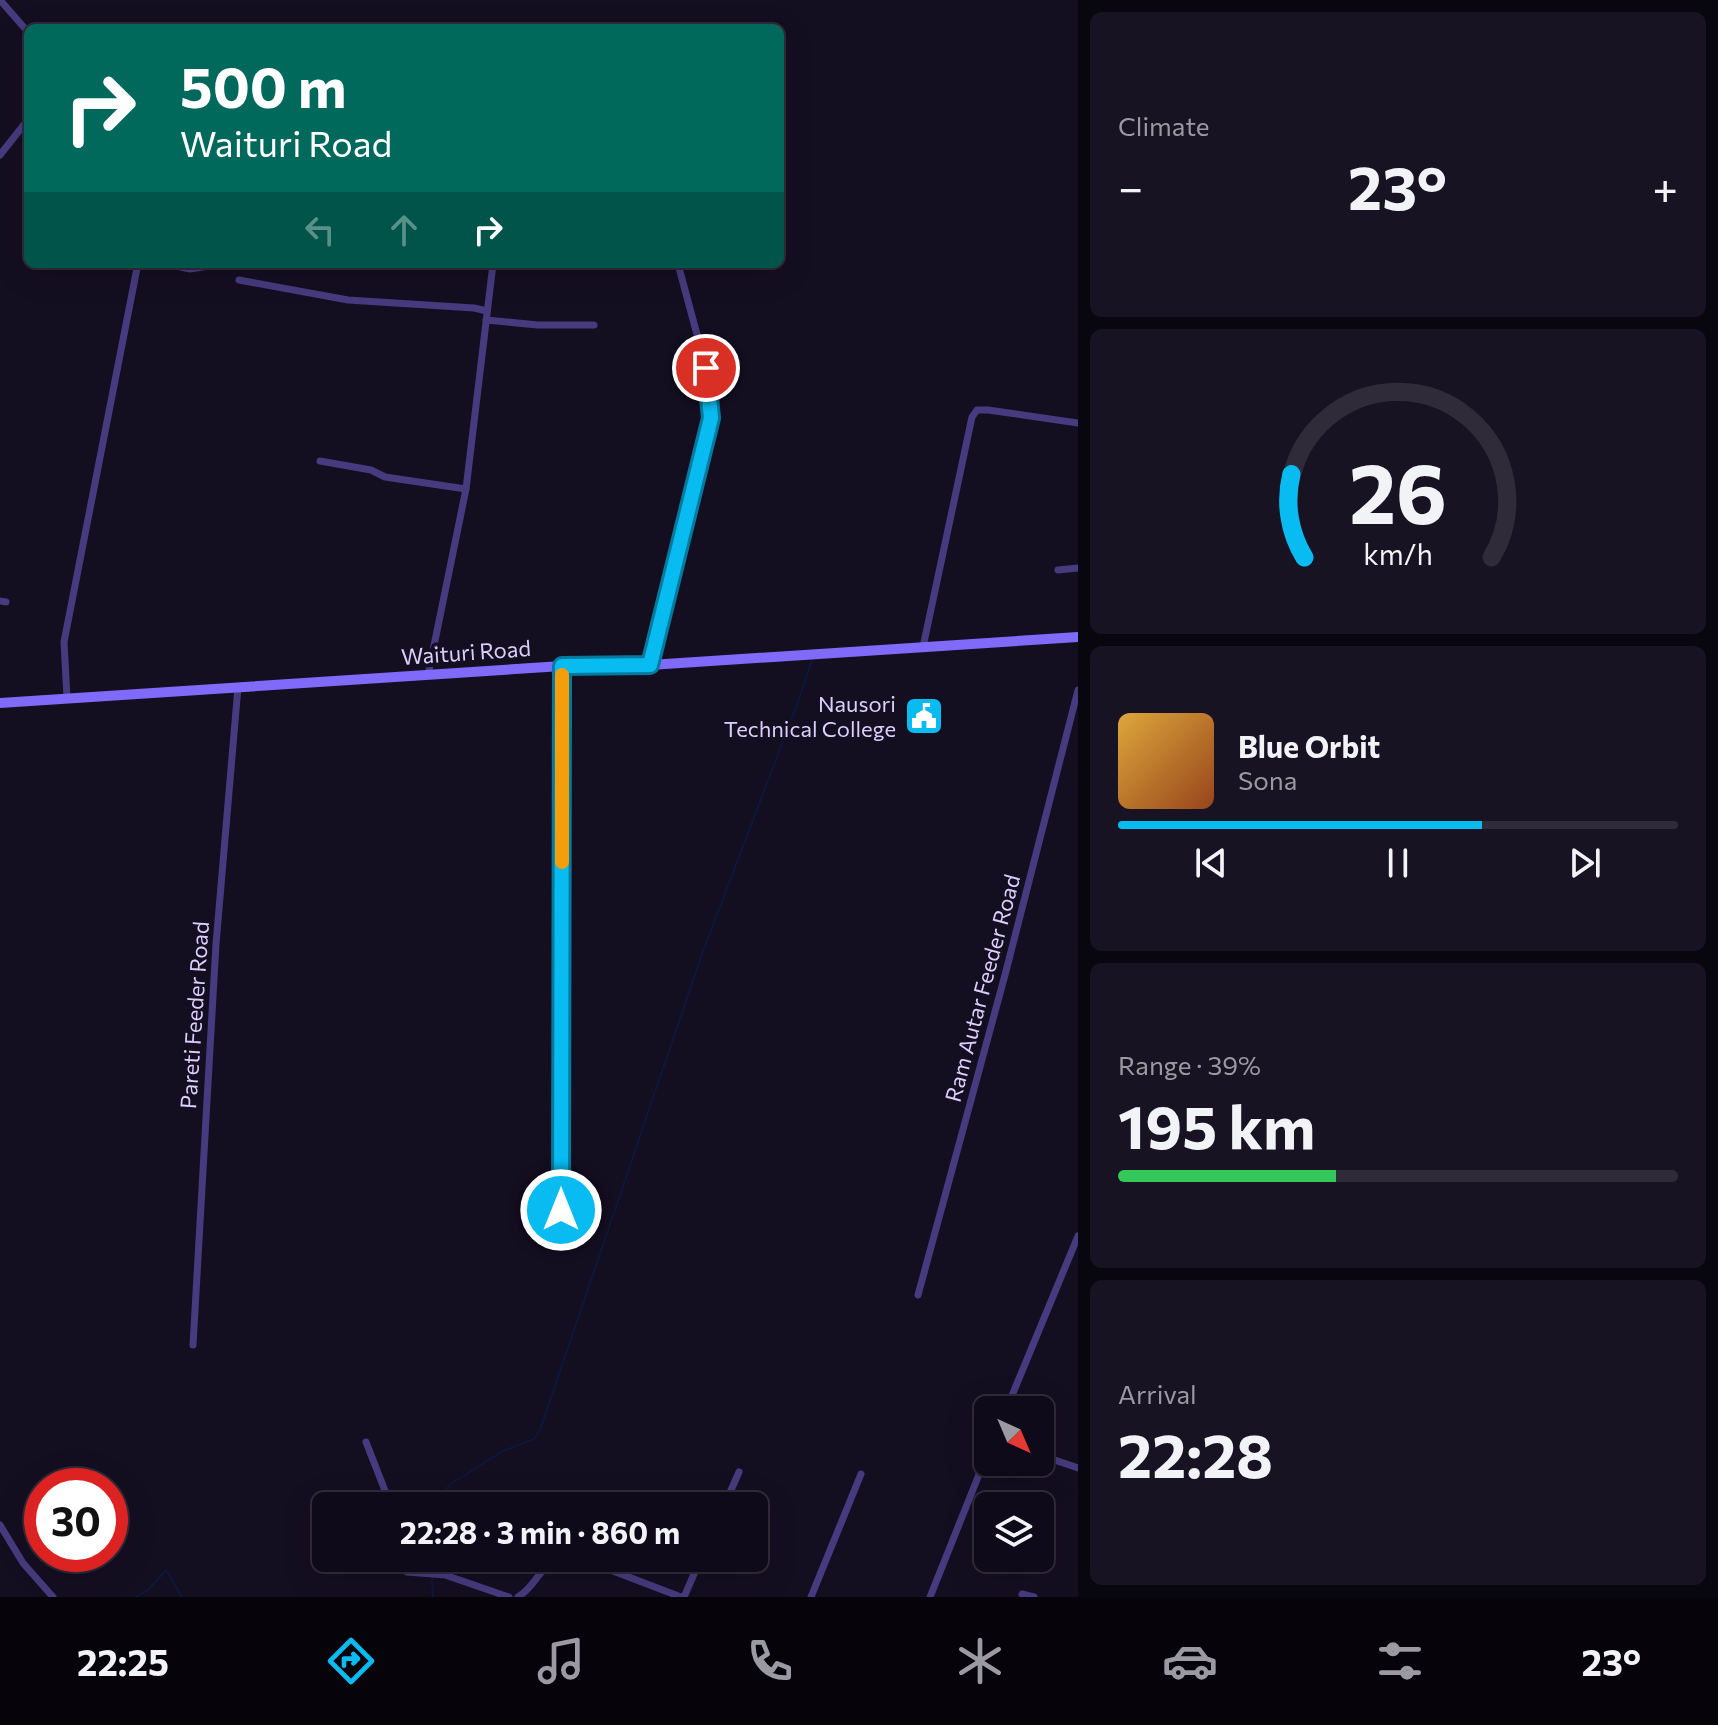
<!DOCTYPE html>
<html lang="en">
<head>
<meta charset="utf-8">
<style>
  :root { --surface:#0f0a19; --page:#181322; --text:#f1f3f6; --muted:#9b9aa2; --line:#2f2b38; --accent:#08bbf1 }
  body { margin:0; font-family:Commissioner,sans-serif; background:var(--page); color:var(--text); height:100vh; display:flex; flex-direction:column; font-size:30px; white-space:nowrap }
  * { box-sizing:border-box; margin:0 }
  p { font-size:26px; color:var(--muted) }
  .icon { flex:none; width:44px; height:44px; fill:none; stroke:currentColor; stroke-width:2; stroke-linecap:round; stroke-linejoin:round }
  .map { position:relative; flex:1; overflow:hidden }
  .sheet { display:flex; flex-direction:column; gap:12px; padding:12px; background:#08060e; width:640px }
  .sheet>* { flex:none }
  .top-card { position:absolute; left:24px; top:24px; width:760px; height:244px; border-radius:12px; box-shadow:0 8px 32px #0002,0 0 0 2px var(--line); background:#00695c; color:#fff; overflow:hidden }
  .needle { width:52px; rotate:136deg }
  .controls { position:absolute; left:974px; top:1396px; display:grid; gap:16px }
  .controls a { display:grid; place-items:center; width:80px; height:80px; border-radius:12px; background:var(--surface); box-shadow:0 8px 32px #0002,0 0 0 2px var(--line); font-size:40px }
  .speed { position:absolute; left:24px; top:1468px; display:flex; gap:16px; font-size:40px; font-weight:700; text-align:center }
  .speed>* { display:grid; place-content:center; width:104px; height:104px; border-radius:50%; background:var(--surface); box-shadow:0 8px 32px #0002,0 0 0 2px var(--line); line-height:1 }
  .speed .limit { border:12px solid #d22; background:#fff; color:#111 }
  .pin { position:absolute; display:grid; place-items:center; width:68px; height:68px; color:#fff; margin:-34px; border:4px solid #fff; border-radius:50%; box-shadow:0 2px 8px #0007 }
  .me { position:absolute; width:88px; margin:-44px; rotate:0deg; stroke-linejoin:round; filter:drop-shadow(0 0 6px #0008) }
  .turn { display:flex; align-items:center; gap:28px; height:168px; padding:0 24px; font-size:36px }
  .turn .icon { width:104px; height:104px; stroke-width:2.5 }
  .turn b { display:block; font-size:56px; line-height:68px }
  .lanes { display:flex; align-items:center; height:76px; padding:0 24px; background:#0003; justify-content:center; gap:40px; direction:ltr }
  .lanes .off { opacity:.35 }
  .big { font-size:60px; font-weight:700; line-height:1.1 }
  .sheet .tile { flex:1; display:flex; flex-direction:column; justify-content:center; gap:12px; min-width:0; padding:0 28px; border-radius:12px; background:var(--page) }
  .sheet .dial { align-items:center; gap:0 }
  .dial svg { height:208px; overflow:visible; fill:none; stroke:var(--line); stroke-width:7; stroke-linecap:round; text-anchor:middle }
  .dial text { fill:var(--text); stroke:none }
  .song { display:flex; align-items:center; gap:24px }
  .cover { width:96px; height:96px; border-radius:12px; background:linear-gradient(135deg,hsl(40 70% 55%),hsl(20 70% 35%)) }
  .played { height:8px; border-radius:4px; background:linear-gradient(90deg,var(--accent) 65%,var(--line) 65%) }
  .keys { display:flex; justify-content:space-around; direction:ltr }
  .heat { display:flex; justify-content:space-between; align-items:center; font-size:44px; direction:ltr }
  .charge { height:12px; border-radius:6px; background:linear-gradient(90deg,#34c759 39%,var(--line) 0) }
  .trip { position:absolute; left:312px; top:1492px; width:456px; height:80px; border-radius:12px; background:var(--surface); box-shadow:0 8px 32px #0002,0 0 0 2px var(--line); font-weight:700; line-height:80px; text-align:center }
  .dock { display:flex; height:128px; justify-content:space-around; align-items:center; background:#06040a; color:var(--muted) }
  .dock .icon { width:56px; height:56px }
  .dock .active { color:var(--accent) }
  .dock b { font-size:36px; color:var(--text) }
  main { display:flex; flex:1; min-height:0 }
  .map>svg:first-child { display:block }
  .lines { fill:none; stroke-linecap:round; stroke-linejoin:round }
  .stream { stroke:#0b173d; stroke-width:2 }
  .street { stroke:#463b7e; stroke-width:7 }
  .secondary { stroke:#806afa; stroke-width:10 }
  .route-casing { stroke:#057a9d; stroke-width:20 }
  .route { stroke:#08bbf1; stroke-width:14 }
  .slow { stroke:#f59e0b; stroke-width:14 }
  .labels { text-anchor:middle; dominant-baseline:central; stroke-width:8; stroke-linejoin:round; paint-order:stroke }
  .street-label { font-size:22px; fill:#dbcffd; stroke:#140e21 }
  .poi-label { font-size:22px; fill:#dbcffd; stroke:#140e21; text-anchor:end }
</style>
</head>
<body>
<main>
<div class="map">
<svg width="1078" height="1597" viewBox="0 0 1078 1597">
  <rect width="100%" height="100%" fill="#140e21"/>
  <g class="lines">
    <g class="stream">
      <path d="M439 1506 443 1492 452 1483 503 1451 534 1439 540 1430 702 954 796 707 812 660"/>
      <path d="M431 1558 433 1597"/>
      <path d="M136 1597 148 1590 166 1570 182 1597"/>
    </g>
    <g class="street">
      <path d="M0 0 28 32"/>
      <path d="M0 155 26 122"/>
      <path d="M167 264 190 269 209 266"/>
      <path d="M239 280 348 300 474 308 487 311"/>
      <path d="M486 320 538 325H594"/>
      <path d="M320 461 371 470 385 477 466 489"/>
      <path d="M1058 570 1078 568"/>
      <path d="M0 601 6 602"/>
      <path d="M923 647 972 417 977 410H988L1078 423"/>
      <path d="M650 665 711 418 706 368 678 264"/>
      <path d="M428 675 466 489 493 264"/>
      <path d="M67 698 64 642 137 268 141 264"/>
      <path d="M561 1210 562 666"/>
      <path d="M918 1295 1005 975 1078 690"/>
      <path d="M193 1345 216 944 238 687"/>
      <path d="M1006 1410 1078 1236"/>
      <path d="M366 1442 391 1506"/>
      <path d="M1040 1455 1078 1468"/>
      <path d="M724 1506 739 1472"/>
      <path d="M0 1525 23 1563 53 1597"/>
      <path d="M402 1558 407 1572 445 1575 509 1597"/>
      <path d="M579 1558 681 1597"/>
      <path d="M1022 1594 1034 1597"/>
      <path d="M518 1597C540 1583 538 1562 568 1558"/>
      <path d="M684 1597 701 1558"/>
      <path d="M811 1597 861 1474"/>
      <path d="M930 1597 988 1452"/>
    </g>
    <path class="secondary" d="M0 703 562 666 650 665 1078 637"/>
  </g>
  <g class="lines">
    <g class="route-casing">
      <path id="route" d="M561 1210 562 666 650 665 711 418 706 368"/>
    </g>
    <use href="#route" class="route"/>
    <path class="slow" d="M562 862V675"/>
  </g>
  <defs>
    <g id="civic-square" transform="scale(2)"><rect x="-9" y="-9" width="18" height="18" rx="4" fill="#08bbf1" stroke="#140e21"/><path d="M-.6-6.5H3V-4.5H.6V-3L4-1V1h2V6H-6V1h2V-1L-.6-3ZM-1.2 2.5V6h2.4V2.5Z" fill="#fff"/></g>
  </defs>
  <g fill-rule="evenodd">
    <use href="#civic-square" x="924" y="716"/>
  </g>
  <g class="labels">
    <g class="street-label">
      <text transform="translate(466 652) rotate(-4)">Waituri Road</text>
      <text transform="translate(982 988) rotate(-75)">Ram Autar Feeder Road</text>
      <text transform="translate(194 1015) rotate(-86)">Pareti Feeder Road</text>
    </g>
    <g class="poi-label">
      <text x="896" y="703">Nausori<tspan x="896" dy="25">Technical College</tspan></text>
    </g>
  </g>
</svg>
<div class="controls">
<a><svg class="needle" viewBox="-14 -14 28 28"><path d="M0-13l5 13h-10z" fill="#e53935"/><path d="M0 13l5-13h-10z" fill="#9b9aa2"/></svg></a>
<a><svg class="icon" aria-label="layers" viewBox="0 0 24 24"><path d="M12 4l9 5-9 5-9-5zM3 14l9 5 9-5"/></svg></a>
</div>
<div class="speed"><div class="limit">30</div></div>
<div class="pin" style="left:706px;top:368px;background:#d93025"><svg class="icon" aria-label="arrive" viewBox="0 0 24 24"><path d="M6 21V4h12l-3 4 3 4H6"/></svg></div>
<svg class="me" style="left:561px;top:1210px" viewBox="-20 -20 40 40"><circle r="17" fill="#08bbf1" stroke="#fff" stroke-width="3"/><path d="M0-11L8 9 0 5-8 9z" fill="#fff"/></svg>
<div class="trip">22:28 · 3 min · 860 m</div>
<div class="top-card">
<div class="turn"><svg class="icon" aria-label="right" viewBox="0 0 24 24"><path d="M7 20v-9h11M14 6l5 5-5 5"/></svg><div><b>500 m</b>Waituri Road</div></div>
<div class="lanes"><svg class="icon off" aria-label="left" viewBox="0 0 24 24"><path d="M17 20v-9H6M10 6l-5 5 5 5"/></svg><svg class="icon off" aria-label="ahead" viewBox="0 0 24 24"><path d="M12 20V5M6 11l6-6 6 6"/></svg><svg class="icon" aria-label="right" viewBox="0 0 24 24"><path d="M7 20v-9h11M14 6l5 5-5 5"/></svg></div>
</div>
</div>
<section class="sheet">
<div class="tile"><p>Climate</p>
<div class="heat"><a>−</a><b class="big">23°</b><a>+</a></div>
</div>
<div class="tile dial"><svg viewBox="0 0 100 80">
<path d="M14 69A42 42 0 1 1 86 69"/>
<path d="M14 69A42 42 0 0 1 9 37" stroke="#08bbf1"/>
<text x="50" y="56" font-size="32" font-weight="700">26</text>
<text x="50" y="72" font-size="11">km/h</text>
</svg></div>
<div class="tile">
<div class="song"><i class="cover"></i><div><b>Blue Orbit</b><p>Sona</p></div></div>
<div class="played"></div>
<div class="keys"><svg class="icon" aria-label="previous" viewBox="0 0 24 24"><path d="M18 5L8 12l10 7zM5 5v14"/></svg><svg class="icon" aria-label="pause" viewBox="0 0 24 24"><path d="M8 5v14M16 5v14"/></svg><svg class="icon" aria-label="next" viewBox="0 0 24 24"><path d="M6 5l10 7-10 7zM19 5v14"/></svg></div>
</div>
<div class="tile"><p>Range · 39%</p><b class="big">195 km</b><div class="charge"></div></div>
<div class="tile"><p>Arrival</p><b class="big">22:28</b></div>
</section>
</main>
<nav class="dock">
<b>22:25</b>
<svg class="icon active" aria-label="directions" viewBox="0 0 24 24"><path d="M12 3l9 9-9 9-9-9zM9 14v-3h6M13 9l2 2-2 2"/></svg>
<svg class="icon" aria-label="music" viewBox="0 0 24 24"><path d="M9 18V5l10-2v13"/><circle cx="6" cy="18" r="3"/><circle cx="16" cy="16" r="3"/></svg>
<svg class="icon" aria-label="phone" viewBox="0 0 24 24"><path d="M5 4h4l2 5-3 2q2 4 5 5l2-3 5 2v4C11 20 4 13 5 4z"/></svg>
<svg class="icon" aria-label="climate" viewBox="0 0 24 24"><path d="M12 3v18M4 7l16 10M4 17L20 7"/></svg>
<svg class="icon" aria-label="car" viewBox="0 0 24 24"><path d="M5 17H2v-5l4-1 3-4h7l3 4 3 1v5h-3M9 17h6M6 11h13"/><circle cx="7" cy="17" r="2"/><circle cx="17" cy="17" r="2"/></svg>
<svg class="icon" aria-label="filters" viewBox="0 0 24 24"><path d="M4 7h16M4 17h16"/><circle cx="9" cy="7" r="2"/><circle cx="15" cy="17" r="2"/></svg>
<b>23°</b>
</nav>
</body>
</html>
